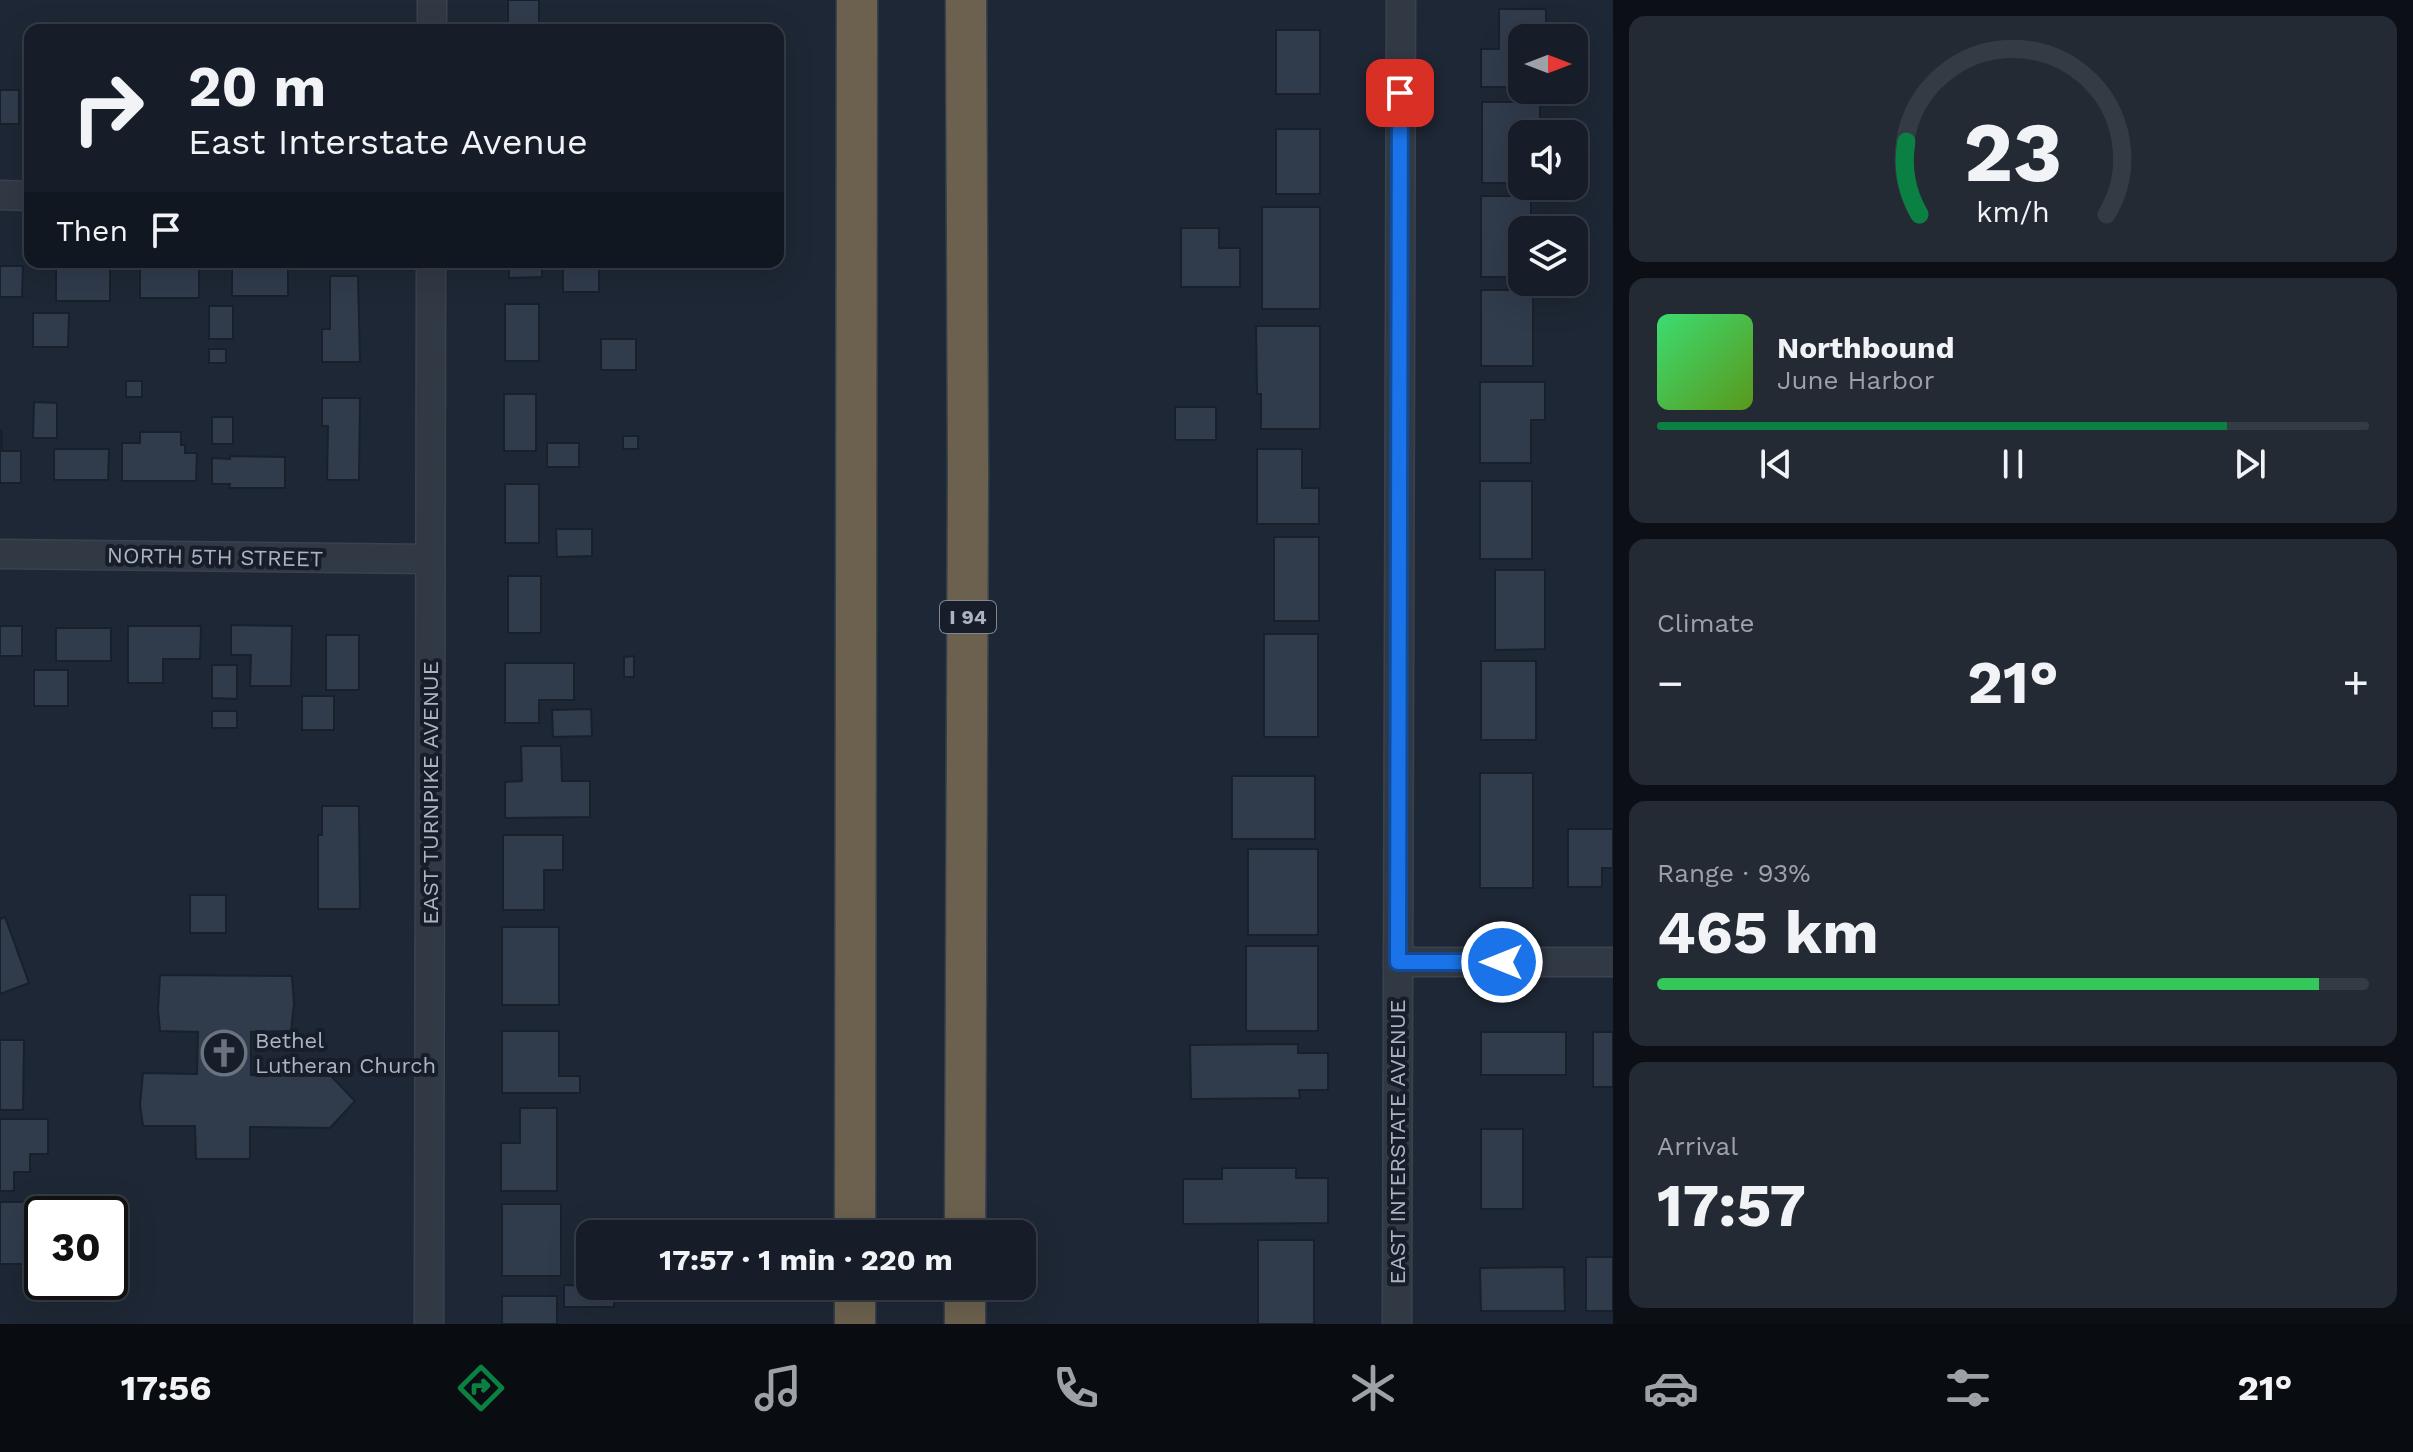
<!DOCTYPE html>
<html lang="en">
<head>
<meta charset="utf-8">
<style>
  :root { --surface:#161d28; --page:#232a34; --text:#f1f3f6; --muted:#9ea2a8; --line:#353b45; --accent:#0b8043 }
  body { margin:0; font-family:"Work Sans",sans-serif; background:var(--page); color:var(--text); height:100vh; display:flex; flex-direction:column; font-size:30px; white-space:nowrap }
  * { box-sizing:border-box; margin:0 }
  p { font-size:26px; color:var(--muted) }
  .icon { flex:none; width:44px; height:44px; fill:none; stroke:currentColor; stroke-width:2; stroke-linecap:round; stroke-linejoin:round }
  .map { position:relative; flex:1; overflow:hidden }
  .panel { display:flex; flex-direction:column; gap:16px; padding:16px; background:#0c1016; width:800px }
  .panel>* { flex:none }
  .guide { position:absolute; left:24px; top:24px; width:760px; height:244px; border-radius:16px; box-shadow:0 8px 32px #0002,0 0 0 2px var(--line); background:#161d28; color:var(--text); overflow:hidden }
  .needle { width:52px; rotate:90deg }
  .controls { position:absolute; left:1508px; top:24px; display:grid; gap:16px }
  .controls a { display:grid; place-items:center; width:80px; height:80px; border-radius:16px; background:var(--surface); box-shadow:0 8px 32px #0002,0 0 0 2px var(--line); font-size:40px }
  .speed { position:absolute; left:24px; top:1196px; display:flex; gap:16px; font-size:40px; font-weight:700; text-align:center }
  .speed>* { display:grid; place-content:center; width:104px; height:104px; border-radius:50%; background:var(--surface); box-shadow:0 8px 32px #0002,0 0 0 2px var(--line); line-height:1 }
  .speed .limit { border:4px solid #111; border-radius:12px; background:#fff; color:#111 }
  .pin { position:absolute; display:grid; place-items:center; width:68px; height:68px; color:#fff; margin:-34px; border-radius:16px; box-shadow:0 4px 12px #0006 }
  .me { position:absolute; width:88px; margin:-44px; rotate:270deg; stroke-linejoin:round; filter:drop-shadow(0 0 6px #0008) }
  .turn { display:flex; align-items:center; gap:28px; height:168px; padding:0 32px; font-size:36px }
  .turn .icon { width:104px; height:104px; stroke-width:2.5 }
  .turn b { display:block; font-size:56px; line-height:68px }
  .then { display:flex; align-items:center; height:76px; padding:0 32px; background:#0003; gap:16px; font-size:30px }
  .big { font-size:60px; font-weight:700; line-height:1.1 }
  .panel .card { flex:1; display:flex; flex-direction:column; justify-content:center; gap:12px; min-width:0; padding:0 28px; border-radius:16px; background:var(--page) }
  .panel .dial { align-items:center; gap:0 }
  .dial svg { height:208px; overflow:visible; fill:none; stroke:var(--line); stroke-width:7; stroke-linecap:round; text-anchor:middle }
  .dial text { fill:var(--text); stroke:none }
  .song { display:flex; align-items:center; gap:24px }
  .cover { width:96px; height:96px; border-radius:12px; background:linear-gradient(135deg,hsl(140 70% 55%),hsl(90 70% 35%)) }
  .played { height:8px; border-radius:4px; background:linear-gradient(90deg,var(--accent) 80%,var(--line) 80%) }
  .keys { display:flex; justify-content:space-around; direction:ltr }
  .heat { display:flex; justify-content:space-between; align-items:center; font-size:44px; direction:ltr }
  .charge { height:12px; border-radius:6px; background:linear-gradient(90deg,#34c759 93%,var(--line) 0) }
  .trip { position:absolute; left:576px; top:1220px; width:460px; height:80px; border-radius:16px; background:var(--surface); box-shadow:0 8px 32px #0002,0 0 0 2px var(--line); font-weight:700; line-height:80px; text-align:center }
  .tabs { display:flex; height:128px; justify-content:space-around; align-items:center; background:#090c10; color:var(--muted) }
  .tabs .icon { width:56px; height:56px }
  .tabs .on { color:var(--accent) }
  .tabs b { font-size:36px; color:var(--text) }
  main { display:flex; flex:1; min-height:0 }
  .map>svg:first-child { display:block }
  .building { fill:#303b4c; stroke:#19202c; stroke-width:2 }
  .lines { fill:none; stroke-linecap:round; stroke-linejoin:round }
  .minor-casing { stroke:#3b424f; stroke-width:31 }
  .highway-casing { stroke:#39414d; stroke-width:43 }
  .minor { stroke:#313945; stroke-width:28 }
  .highway { stroke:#6c614e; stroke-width:40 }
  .route-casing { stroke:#114b97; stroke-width:20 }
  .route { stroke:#1a73e8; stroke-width:14 }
  .labels { text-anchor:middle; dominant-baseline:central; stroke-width:8; stroke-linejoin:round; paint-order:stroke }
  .shield { fill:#171e2a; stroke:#7f8795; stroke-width:2 }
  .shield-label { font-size:20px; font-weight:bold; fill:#abb4c3 }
  .street-label { font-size:22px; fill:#abb4c3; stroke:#171e2a }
  .poi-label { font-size:22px; fill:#abb4c3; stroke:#171e2a; text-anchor:start }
</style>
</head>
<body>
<main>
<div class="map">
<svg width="1613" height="1324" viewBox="0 0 1613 1324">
  <rect width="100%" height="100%" fill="#1e2735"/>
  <g class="building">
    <rect x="508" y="0" width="31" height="30"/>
    <path d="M1499 9H1546V38H1522V87H1481V49H1499Z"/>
    <path d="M359 23V30H323V24Z"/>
    <path d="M124 24 160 26V30H123Z"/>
    <rect x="1276" y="30" width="44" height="64"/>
    <rect x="0" y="90" width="19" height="34"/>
    <path d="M1482 102H1540V134H1522V183H1482Z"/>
    <rect x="1276" y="129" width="44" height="65"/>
    <path d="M1481 196H1531V230H1522V277H1481Z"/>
    <rect x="1262" y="207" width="58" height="102"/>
    <path d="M1181 228H1219V248H1240V287H1181Z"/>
    <path d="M509 262H542V277L509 278Z"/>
    <rect x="563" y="262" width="36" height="30"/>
    <rect x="232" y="264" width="56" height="32"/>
    <path d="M0 266H23L22 297H0Z"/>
    <path d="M140 267 199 268V298H140Z"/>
    <rect x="56" y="269" width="54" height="32"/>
    <path d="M330 276H358L360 362H322V329H330Z"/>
    <rect x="1481" y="290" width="52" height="76"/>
    <rect x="505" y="304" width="34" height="57"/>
    <rect x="209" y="306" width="24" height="33"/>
    <path d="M33 313H69L68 347H33Z"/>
    <path d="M1256 326H1320V429H1261V394H1257Z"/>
    <rect x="601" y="339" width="35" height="31"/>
    <rect x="209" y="349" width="17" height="14"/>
    <rect x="126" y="381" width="16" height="16"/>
    <path d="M1480 382H1545V420H1531V463H1480Z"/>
    <rect x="504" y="394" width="32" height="57"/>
    <path d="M322 398H360L359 480H327L328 426H322Z"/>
    <path d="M34 402 57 403V438H33Z"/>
    <rect x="1175" y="407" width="41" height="33"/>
    <rect x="212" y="417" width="21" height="27"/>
    <path d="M0 430H2V451H21V483H0Z"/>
    <path d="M140 432H181V445H185V453H197L196 481H122V443H140Z"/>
    <rect x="623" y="436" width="15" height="13"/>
    <rect x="547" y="443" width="32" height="24"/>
    <path d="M54 449H109L108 480H54Z"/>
    <path d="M1257 449H1302V488H1319V524H1257Z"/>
    <path d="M230 456 285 457V488H229L230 484H212V458L230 459Z"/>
    <rect x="1480" y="481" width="52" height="78"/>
    <rect x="505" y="484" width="34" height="59"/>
    <path d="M556 529H592V556L557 557Z"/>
    <rect x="1274" y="537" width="45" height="84"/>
    <path d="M1495 570H1545V649L1495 650Z"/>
    <rect x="508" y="576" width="33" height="57"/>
    <path d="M231 625 292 626 291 686H250L251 655H231Z"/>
    <rect x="0" y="626" width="22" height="30"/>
    <path d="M128 626H201L200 659H163V683H128Z"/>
    <rect x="56" y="628" width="55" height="33"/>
    <rect x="1264" y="634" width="54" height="103"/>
    <rect x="326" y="635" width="33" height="55"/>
    <path d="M634 656V677H624V657Z"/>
    <rect x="1481" y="661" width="55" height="79"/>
    <path d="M505 663H574V700H539V723H505Z"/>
    <path d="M212 665H237V699L212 698Z"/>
    <rect x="34" y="670" width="34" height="36"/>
    <rect x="302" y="696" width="32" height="34"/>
    <path d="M591 709 592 736 553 737 552 710Z"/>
    <rect x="212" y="711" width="25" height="17"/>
    <path d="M521 746H561L562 781H590V817L505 818V782L522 781Z"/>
    <rect x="1480" y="773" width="53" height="115"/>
    <rect x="1232" y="776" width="83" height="63"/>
    <path d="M322 806H359L360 909H318V835H322Z"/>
    <path d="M1568 829H1613V868H1602V887H1568Z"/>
    <path d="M503 835H563V870H544V910H503Z"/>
    <rect x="1248" y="849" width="70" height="86"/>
    <rect x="190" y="895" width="36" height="38"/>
    <path d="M5 917 29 983 0 994V919Z"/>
    <rect x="502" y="927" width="57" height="78"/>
    <rect x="1246" y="946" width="72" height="85"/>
    <path d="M160 975 292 976 294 1004 291 1031 251 1032V1075L331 1076 355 1101 330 1128 250 1127V1159H196L195 1126H143L140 1105 143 1073 197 1074 198 1032 160 1031 158 1010Z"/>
    <path d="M502 1031H559V1076H580V1093H502Z"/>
    <rect x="1481" y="1032" width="85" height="43"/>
    <rect x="1593" y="1032" width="20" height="55"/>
    <path d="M0 1040H24L23 1110H0Z"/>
    <path d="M1298 1044V1053H1328V1090H1299L1300 1098 1191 1099 1190 1045Z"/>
    <path d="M520 1108H557V1191H501V1143H520Z"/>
    <path d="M0 1119H48V1154H30V1172H14V1191H0Z"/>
    <rect x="1481" y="1129" width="42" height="80"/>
    <path d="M1222 1168H1296V1178H1328V1223L1183 1224V1179H1222Z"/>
    <rect x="0" y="1202" width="25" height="62"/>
    <rect x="502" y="1204" width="59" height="72"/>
    <rect x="1258" y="1240" width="56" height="84"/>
    <rect x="1586" y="1257" width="27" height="54"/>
    <path d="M1564 1267 1565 1311H1481L1480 1268Z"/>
    <path d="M564 1285 615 1286 614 1307H564Z"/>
    <rect x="502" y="1296" width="55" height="28"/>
  </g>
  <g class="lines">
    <g class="minor-casing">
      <g id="minor">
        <path d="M432 30V0"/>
        <path d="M0 195 30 196"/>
        <path d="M0 554 430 559"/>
        <path d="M1398 962H1613"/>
        <path d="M429 1324 431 262"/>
        <path d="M1397 1324 1401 0"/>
      </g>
    </g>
    <g class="highway-casing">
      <g id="highway">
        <path d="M855 1234 857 0"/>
        <path d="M965 1234 968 471 966 0"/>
        <path d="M855 1324V1286"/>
        <path d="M965 1324V1286"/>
      </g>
    </g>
    <use href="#minor" class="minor"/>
    <use href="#highway" class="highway"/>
  </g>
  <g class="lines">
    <g class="route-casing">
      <path id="route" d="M1400 93 1398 962H1502"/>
    </g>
    <use href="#route" class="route"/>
  </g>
  <defs>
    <g id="church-ring" transform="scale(2.3)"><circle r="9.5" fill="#171e2a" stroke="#6b7280" stroke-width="1.5"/><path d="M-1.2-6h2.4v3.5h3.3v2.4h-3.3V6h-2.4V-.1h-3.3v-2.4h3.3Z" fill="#6b7280"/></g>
  </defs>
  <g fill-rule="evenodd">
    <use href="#church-ring" x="224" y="1053"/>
  </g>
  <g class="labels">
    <rect class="shield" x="940" y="601" width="56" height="32" rx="6"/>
    <g class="shield-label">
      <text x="968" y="617">I 94</text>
    </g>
    <g class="street-label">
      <text transform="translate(215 557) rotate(1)">NORTH 5TH STREET</text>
      <text transform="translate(430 793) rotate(-90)">EAST TURNPIKE AVENUE</text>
      <text transform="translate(1397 1142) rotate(-90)">EAST INTERSTATE AVENUE</text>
    </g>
    <g class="poi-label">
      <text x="255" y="1040">Bethel<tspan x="255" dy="25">Lutheran Church</tspan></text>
    </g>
  </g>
</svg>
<div class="controls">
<a><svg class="needle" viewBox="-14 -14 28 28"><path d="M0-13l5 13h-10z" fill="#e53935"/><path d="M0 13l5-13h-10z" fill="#9ea2a8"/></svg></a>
<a><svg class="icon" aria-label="sound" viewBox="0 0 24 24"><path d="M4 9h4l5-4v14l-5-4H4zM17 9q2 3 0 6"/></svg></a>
<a><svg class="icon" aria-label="layers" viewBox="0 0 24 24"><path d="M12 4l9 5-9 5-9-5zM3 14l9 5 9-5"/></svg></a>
</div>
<div class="speed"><div class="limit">30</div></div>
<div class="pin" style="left:1400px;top:93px;background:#d93025"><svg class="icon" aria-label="arrive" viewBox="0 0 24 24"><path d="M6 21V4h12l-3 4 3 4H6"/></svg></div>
<svg class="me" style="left:1502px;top:962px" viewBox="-20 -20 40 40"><circle r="17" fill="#1a73e8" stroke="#fff" stroke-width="3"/><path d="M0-11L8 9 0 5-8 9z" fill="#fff"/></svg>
<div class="trip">17:57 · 1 min · 220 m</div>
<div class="guide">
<div class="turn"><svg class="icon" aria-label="right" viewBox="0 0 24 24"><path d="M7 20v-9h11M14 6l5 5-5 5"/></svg><div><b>20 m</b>East Interstate Avenue</div></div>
<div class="then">Then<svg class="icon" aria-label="arrive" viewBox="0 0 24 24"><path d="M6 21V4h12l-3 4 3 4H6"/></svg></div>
</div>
</div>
<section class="panel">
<div class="card dial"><svg viewBox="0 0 100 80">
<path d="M14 69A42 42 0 1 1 86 69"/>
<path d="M14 69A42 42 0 0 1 9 41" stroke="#0b8043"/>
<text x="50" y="56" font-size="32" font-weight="700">23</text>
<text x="50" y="72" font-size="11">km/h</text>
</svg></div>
<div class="card">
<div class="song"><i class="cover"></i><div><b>Northbound</b><p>June Harbor</p></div></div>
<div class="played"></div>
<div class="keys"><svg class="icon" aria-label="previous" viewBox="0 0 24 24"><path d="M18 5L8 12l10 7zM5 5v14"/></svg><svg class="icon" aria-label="pause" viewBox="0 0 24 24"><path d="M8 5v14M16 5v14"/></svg><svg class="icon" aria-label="next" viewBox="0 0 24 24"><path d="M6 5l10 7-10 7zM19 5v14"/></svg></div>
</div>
<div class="card"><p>Climate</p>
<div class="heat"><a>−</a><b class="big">21°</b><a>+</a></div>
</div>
<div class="card"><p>Range · 93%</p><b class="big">465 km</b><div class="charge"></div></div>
<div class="card"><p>Arrival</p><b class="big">17:57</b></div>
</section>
</main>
<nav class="tabs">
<b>17:56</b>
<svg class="icon on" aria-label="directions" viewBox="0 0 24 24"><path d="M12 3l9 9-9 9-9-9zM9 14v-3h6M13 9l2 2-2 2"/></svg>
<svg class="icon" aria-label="music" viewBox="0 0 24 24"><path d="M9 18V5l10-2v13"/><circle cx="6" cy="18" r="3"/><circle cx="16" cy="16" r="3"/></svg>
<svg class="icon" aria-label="phone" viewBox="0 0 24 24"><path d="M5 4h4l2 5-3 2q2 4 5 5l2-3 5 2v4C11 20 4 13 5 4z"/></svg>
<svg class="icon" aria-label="climate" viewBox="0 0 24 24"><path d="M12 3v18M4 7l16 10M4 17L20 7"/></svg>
<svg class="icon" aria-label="car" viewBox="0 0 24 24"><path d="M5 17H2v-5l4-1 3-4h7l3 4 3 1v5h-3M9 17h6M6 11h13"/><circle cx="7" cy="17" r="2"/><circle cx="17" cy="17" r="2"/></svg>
<svg class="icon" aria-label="filters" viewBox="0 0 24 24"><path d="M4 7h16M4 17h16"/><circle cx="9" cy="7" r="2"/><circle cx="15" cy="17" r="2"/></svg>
<b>21°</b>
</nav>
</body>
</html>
